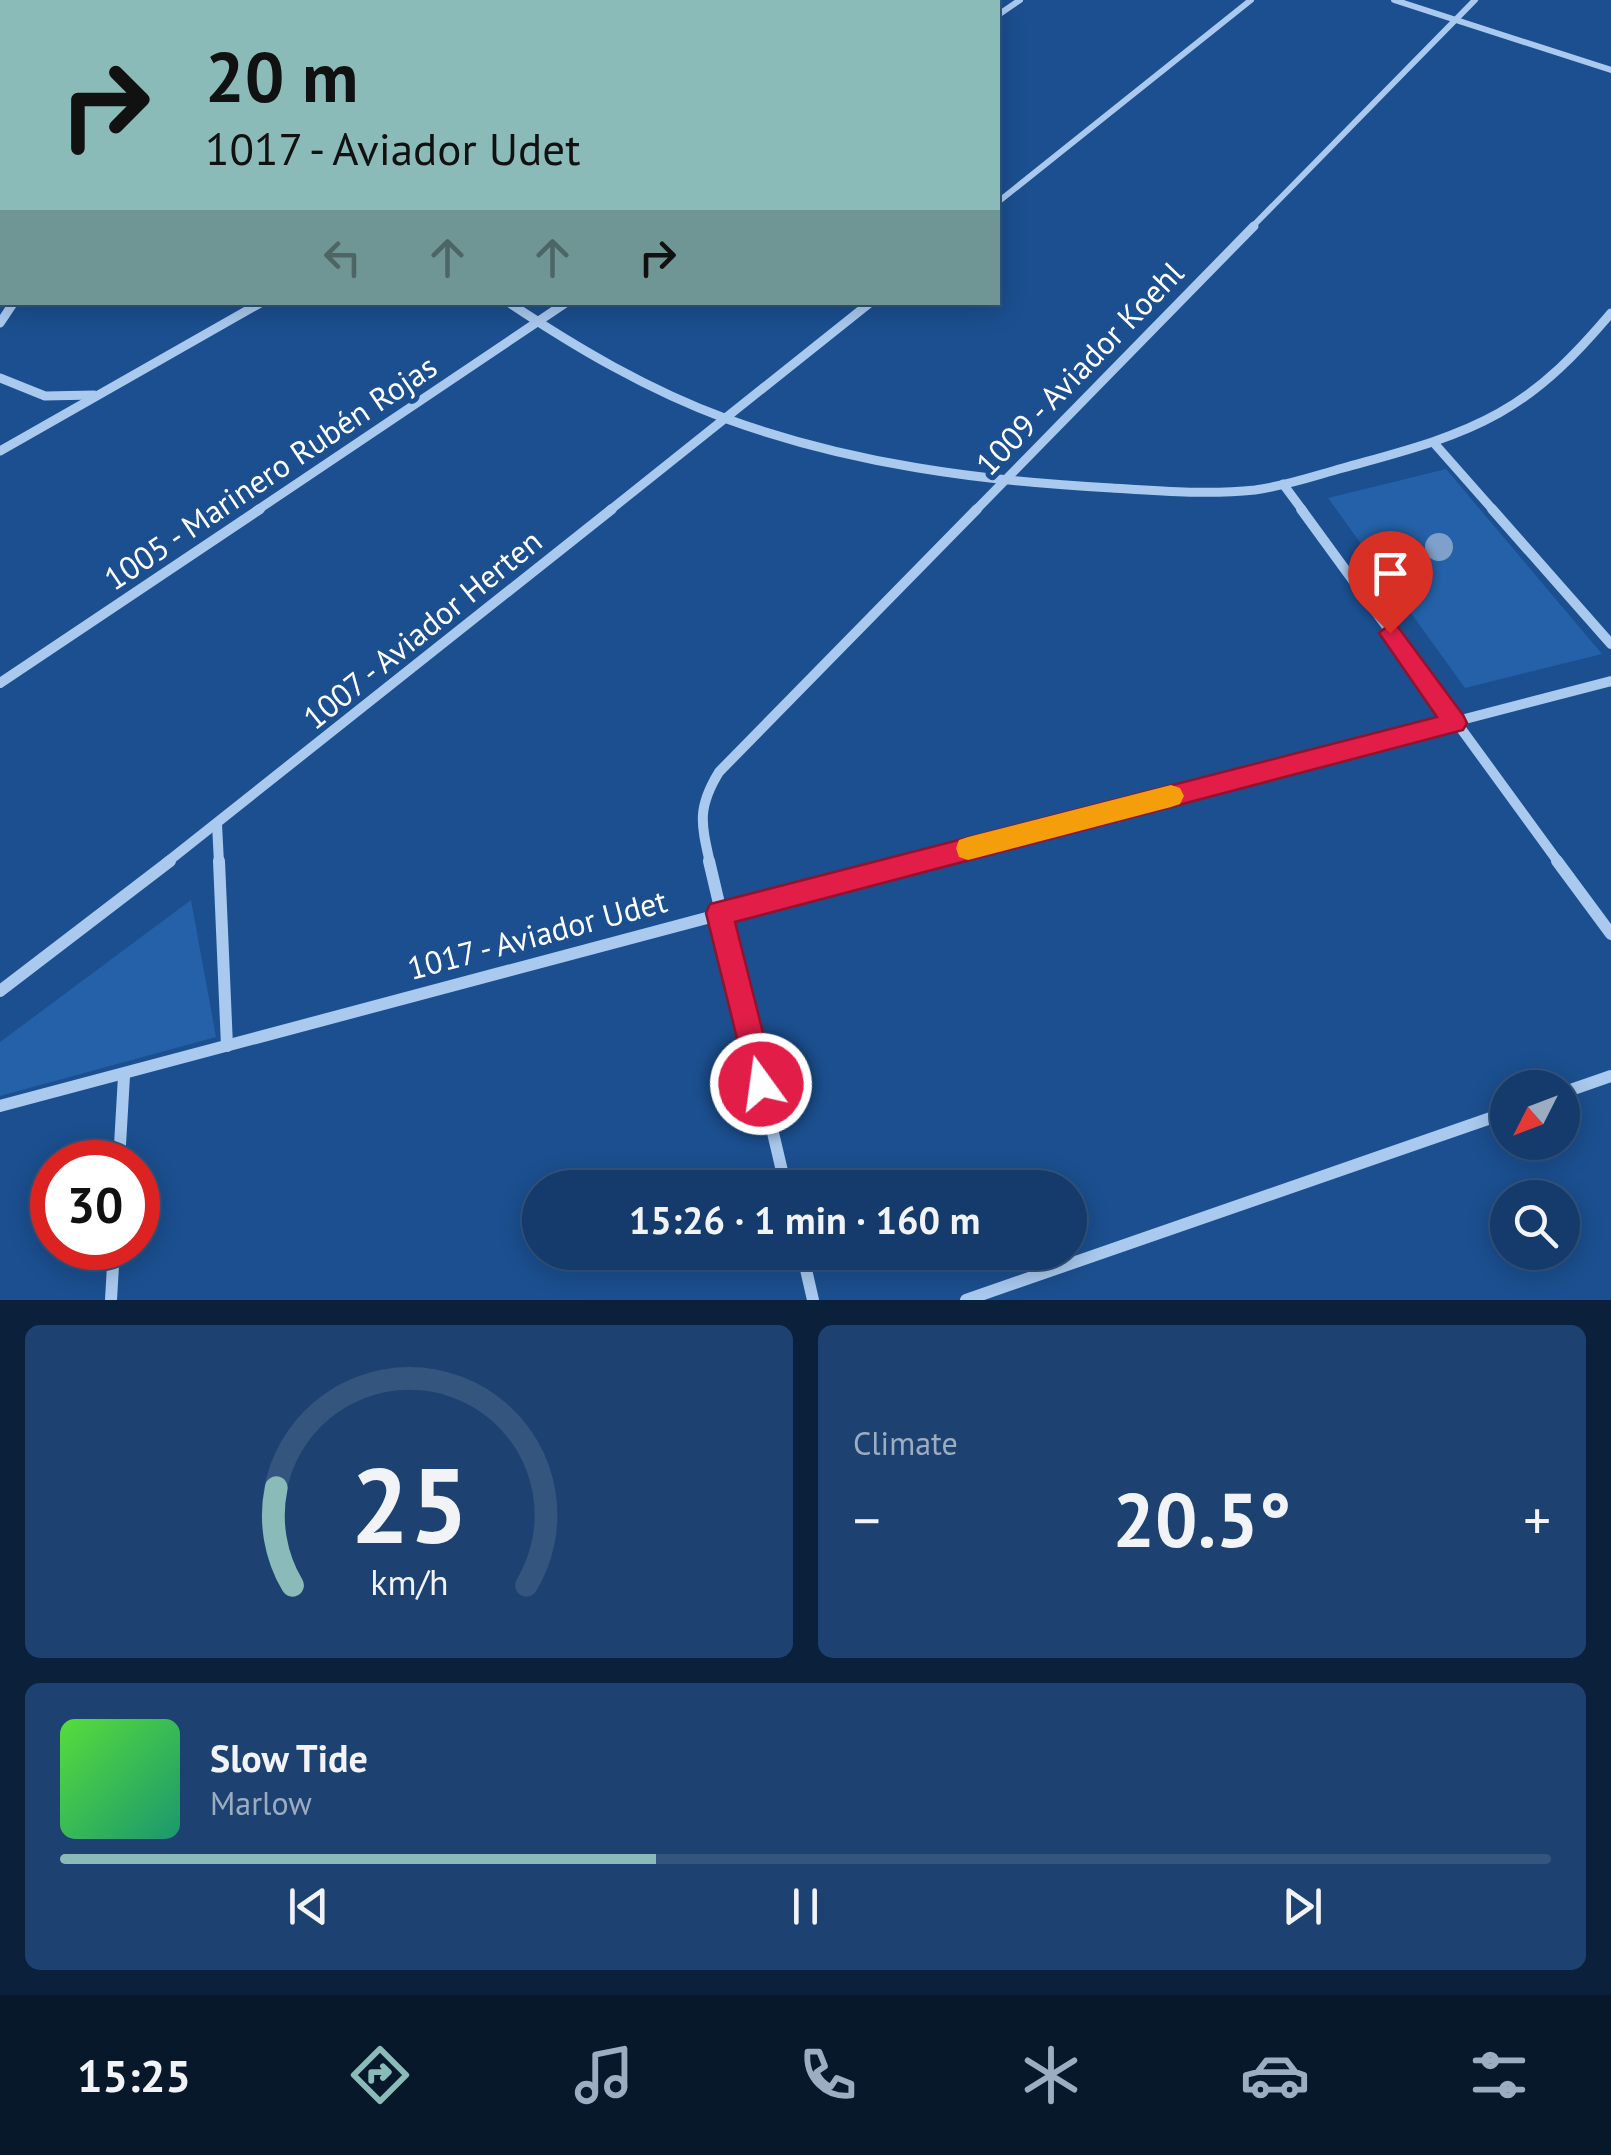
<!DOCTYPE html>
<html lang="en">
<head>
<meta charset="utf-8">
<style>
  :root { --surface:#143b6b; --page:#1d4271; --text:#f1f3f6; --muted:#9dadc1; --line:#33557e; --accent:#8bbbb9 }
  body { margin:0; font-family:"PT Sans",sans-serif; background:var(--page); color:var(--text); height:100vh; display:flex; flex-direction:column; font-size:38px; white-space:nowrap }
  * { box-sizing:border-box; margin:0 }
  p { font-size:32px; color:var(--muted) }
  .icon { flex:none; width:55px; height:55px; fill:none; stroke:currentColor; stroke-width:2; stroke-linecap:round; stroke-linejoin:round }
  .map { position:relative; height:1300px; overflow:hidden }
  .details { display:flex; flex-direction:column; gap:25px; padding:25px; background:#0b203b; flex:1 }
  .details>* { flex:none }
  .banner { position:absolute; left:0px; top:0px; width:1000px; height:305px; box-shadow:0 5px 25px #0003,0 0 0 2px var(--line); background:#8bbbb9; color:#111; overflow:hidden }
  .needle { width:65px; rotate:228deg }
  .fabs { position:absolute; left:1490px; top:1070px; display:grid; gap:20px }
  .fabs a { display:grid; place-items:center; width:90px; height:90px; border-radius:50%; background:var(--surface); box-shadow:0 5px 25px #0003,0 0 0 2px var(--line); font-size:50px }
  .speed { position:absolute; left:30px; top:1140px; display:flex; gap:20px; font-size:50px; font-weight:700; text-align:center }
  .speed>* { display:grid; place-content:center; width:130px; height:130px; border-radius:50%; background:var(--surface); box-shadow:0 5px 25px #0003,0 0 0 2px var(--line); line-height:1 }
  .speed .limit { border:15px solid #d22; background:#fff; color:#111 }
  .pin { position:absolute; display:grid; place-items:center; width:85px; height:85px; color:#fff; margin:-102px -42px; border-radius:50% 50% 50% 0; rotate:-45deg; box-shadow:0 0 10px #0007 }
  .pin .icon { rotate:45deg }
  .me { position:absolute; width:110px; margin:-55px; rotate:346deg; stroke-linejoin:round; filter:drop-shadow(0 0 8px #0008) }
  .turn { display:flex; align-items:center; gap:35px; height:210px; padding:0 40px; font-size:45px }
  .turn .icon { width:130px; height:130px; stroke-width:2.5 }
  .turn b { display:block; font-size:70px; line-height:85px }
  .lanes { display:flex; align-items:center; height:95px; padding:0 40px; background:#0003; justify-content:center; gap:50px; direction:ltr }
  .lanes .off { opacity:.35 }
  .big { font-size:75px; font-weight:700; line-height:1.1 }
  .details .card { flex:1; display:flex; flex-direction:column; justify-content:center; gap:15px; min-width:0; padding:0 35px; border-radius:15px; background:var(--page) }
  .details .dial { align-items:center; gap:0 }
  .dial svg { height:260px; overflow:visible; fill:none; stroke:var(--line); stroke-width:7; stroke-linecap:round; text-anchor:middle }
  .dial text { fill:var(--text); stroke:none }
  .song { display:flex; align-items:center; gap:30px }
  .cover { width:120px; height:120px; border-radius:15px; background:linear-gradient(135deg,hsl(110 70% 55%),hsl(160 70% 35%)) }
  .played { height:10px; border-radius:5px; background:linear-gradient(90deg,var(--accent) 40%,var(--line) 40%) }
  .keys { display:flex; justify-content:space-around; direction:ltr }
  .heat { display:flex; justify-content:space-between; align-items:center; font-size:55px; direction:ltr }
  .details .tiles { flex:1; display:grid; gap:25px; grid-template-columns:1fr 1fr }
  .card:last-child { grid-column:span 2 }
  .trip { position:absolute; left:522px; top:1170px; width:565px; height:100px; border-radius:50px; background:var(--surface); box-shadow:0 5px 25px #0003,0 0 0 2px var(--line); font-weight:700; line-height:100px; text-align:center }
  .tabs { display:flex; height:160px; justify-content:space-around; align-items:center; background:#08182b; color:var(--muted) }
  .tabs .icon { width:70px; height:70px }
  .tabs .current { color:var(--accent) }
  .tabs b { font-size:45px; color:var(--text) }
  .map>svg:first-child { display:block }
  .green { fill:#2461a8 }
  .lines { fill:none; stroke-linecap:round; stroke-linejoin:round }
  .street-far3 { stroke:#a9c9ee; stroke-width:6 }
  .street-far2 { stroke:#a9c9ee; stroke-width:9 }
  .street-far1 { stroke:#a9c9ee; stroke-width:10 }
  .street { stroke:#a9c9ee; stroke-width:12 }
  .secondary { fill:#d6e6fa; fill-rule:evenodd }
  .tree { fill:#7ea0ca }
  .route { fill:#e11d48; stroke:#92132f; stroke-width:2.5 }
  .slow { fill:#f59e0b }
  .labels { text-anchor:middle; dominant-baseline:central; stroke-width:10; stroke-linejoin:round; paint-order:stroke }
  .street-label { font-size:32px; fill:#fff; stroke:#1b4f8f }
</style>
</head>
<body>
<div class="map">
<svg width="1611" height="1300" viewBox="0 0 1611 1300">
  <rect width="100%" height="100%" fill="#1b4f8f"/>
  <g class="green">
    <path d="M1446 469 1602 654 1465 688 1328 498Z"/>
    <path d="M191 900 216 1037 0 1096V1042Z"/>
  </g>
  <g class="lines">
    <g class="street-far3">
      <path d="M1394 0 1611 70"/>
      <path d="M998 15 1020 0"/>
      <path d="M998 202 1251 0"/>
      <path d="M1251 228 1475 0"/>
    </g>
    <g class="street-far2">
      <path d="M508 302C577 348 648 390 727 419 851 464 981 481 1112 488 1159 491 1208 495 1255 490 1285 486 1314 476 1343 468 1396 453 1451 440 1499 413 1544 388 1578 352 1611 313"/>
      <path d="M0 323 14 302"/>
      <path d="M0 378 45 396 94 395"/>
      <path d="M1434 443 1494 511"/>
      <path d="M0 451 262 302"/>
      <path d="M1283 484 1303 511"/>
      <path d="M256 511 567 302"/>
      <path d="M609 511 871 302"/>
      <path d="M975 511 1254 226"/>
    </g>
    <g class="street-far1">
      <path d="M1301 509 1559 863"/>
      <path d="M1492 509 1611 644"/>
      <path d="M0 683 260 509"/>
      <path d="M217 824 219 863"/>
      <path d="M166 863 612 509"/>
      <path d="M710 863C701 823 697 808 719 772L977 509"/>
      <path d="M911 863 1611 681"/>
    </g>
    <g class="street">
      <path d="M219 861 227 1046"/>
      <path d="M709 861 786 1188"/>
      <path d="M1557 861 1611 934"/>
      <path d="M0 991 170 861"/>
      <path d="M1562 1093 1611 1076"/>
      <path d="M0 1106 921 861"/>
      <path d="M119 1162 124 1076"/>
      <path d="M802 1252 813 1300"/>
      <path d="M111 1300 114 1248"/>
      <path d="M966 1300 1508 1112"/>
    </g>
    <g class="secondary">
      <rect x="0" y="60" width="2" height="8"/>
      <path d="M2 74V82L0 83V75Z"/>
    </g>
  </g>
  <circle class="tree" cx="1439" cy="547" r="14"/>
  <path class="route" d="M1390 624 1398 627 1463 715 1467 723 1463 730 735 922 776 1084 771 1095 761 1099 751 1095 706 913 710 904 1437 717 1379 633Z"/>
  <path class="slow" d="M1171 785 1180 788 1184 796 1180 804 1171 807 968 860 959 857 956 848 959 840 968 837Z"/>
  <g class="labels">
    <g class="street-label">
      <text transform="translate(1079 368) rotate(-46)">1009 - Aviador Koehl</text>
      <text transform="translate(270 472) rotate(-34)">1005 - Marinero Rubén Rojas</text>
      <text transform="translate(422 629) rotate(-39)">1007 - Aviador Herten</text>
      <text transform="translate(537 934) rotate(-15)">1017 - Aviador Udet</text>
    </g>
  </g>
</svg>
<div class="fabs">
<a><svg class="needle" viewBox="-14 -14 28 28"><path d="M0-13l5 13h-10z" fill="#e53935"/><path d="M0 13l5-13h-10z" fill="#9dadc1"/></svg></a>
<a><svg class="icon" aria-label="search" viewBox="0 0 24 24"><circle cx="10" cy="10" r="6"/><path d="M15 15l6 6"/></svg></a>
</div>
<div class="speed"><div class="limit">30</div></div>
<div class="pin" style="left:1390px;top:633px;background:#d93025"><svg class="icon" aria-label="arrive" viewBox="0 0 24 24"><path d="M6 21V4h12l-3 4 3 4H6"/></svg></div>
<svg class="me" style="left:761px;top:1084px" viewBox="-20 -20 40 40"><circle r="17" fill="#e11d48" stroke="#fff" stroke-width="3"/><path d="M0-11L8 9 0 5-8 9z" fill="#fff"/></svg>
<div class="trip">15:26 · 1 min · 160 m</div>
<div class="banner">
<div class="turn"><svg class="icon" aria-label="right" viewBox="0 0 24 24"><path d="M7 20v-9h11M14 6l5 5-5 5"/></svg><div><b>20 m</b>1017 - Aviador Udet</div></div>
<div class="lanes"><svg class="icon off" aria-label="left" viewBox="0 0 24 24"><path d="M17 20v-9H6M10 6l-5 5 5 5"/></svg><svg class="icon off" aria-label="ahead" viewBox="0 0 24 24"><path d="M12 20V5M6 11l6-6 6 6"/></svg><svg class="icon off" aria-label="ahead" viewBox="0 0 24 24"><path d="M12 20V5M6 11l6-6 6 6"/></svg><svg class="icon" aria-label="right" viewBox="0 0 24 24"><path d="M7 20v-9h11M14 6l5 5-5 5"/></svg></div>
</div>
</div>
<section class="details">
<div class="tiles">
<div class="card dial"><svg viewBox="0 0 100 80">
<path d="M14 69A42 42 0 1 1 86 69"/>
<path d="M14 69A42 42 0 0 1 9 39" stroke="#8bbbb9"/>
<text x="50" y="56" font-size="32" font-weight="700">25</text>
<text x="50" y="72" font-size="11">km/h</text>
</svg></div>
<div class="card"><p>Climate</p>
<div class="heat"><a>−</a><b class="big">20.5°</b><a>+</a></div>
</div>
<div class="card">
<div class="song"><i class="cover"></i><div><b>Slow Tide</b><p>Marlow</p></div></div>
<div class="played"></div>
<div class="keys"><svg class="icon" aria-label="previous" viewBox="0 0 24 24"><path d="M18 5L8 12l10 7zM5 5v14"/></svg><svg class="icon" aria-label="pause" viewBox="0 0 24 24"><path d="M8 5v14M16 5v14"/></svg><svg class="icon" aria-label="next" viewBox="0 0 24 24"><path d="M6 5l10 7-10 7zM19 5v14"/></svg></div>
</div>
</div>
</section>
<nav class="tabs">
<b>15:25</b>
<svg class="icon current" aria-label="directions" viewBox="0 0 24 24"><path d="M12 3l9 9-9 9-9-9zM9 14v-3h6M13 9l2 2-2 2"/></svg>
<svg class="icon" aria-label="music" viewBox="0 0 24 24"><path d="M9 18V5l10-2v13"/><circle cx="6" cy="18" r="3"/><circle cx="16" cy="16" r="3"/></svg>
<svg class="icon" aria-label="phone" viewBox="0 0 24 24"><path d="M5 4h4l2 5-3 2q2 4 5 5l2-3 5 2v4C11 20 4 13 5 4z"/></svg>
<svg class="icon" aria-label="climate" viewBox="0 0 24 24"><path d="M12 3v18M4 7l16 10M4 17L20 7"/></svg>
<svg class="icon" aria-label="car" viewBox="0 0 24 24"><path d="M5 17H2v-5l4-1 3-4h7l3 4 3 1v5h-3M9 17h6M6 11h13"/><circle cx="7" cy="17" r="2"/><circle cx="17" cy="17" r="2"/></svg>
<svg class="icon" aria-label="filters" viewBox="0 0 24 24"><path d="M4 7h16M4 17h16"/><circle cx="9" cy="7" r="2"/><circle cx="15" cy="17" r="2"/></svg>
</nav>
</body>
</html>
